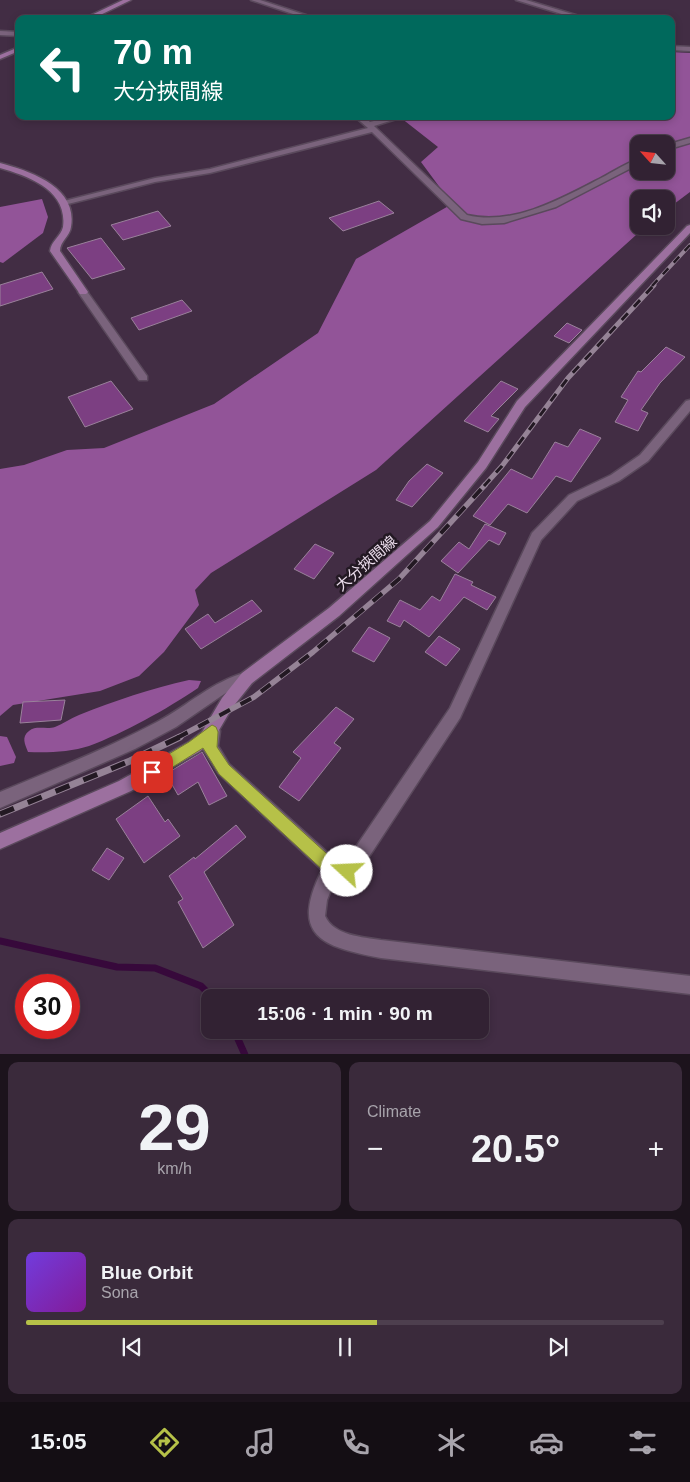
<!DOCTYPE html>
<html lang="en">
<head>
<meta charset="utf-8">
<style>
  :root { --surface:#322233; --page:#3a2a3b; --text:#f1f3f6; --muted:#a8a4ac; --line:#4d3f4e; --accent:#b6c148 }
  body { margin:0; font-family:Helvetica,"Noto Sans JP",sans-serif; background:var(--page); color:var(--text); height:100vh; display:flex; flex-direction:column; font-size:19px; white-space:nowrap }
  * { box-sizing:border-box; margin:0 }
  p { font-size:16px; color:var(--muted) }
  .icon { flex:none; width:28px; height:28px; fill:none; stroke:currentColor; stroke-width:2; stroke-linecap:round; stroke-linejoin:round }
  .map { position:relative; height:1054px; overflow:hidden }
  .sheet { display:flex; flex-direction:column; gap:8px; padding:8px; background:#1c131c; flex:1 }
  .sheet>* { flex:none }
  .top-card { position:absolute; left:15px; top:15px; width:660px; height:105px; border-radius:10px; box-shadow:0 2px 8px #0003,0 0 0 1px var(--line); background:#00695c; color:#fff; overflow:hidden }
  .needle { width:32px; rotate:297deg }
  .fabs { position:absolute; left:630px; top:135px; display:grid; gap:10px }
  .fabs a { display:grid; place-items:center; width:45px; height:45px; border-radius:10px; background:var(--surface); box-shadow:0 2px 8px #0003,0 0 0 1px var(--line); font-size:25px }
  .speed { position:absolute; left:15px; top:974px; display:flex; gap:10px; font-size:25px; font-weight:700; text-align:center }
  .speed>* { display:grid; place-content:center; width:65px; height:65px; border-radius:50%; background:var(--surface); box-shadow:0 2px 8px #0003,0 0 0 1px var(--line); line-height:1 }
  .speed .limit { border:8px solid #d22; background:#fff; color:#111 }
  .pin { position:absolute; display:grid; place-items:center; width:42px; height:42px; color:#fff; margin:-21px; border-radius:10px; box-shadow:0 2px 8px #0006 }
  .me { position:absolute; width:55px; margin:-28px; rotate:290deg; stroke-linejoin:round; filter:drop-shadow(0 0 4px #0008) }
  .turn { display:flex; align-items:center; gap:18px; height:105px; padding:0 15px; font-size:22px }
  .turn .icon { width:65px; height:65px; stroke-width:2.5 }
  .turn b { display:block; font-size:35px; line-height:42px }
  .big { font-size:38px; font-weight:800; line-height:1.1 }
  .sheet .widget { flex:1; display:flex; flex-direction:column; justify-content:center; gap:8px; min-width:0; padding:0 18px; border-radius:10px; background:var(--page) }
  .sheet .dial { align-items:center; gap:0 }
  .dial b { font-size:65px; line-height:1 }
  .song { display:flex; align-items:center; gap:15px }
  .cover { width:60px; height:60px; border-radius:8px; background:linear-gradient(135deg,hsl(260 70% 55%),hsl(290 70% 35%)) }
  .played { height:5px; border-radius:2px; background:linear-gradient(90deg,var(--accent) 55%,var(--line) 55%) }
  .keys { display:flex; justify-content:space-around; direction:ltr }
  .heat { display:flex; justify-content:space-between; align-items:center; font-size:28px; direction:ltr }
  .sheet .tiles { flex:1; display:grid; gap:8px; grid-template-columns:1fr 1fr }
  .widget:last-child { grid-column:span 2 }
  .trip { position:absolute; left:201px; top:989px; width:288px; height:50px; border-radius:10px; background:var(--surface); box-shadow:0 2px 8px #0003,0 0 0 1px var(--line); font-weight:800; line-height:50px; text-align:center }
  .menu { display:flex; height:80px; justify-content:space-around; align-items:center; background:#140e14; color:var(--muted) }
  .menu .icon { width:35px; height:35px }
  .menu .active { color:var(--accent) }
  .menu b { font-size:22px; color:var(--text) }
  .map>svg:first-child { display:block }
  .forest { fill:#925498; fill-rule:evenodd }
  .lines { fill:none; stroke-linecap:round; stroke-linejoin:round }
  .stream { stroke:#37093b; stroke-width:7 }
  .building { fill:#7c3f82; stroke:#9a819b }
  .street-casing { stroke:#5a495c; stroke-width:3 }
  .secondary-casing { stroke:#5a495c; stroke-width:3 }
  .street { fill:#7a637c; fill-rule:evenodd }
  .secondary { fill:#9c709f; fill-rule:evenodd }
  .rail-far3-casing { stroke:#958396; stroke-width:4 }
  .rail-far2-casing { stroke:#958396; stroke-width:5 }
  .rail-far1-casing { stroke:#958396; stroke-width:5.5 }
  .rail-casing { stroke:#958396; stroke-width:7 }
  .rail-far3 { stroke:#231923; stroke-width:2.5; stroke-dasharray:8; stroke-linecap:butt }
  .rail-far2 { stroke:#231923; stroke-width:3; stroke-dasharray:9; stroke-linecap:butt }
  .rail-far1 { stroke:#231923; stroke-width:4; stroke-dasharray:12; stroke-linecap:butt }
  .rail { stroke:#231923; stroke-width:5; stroke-dasharray:15; stroke-linecap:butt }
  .route { fill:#b6c148; stroke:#767d2f }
  .labels { text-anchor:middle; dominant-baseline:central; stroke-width:5; stroke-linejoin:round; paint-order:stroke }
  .street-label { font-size:15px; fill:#eadceb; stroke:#231923 }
</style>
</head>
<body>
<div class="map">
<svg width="690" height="1055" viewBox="0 0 690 1055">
  <rect width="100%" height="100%" fill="#422d44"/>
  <g class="forest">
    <path d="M671 52 690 53V192L666 210V199H639V226H646L376 470 211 573 195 590 199 605 164 652 139 676 100 691 13 705 0 716V469L24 465 67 450 104 448 214 404 318 333 356 259 452 204 421 162 438 147 401 118 671 116ZM639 144H666V171H639Z"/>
    <path d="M42 199 48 217 43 233 3 263 0 262V207Z"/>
    <path d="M189 680 201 681 198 688C167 709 124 733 89 746 71 752 47 753 28 752 25 744 21 737 29 731 36 725 47 730 55 727 63 724 71 718 79 715 114 701 152 688 189 680Z"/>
    <path d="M0 736 7 737 16 757 14 763 0 766Z"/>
  </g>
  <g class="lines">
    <g class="stream">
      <path d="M0 941 117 967 155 968 201 986 213 998"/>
      <path d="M234 1030 245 1055"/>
    </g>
  </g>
  <g class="building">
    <path d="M379 201 394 213 343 231 329 218Z"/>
    <path d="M158 211 171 226 123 240 111 225Z"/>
    <path d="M101 238 125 269 92 279 67 248Z"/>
    <path d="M42 272 53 289 0 306V285Z"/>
    <path d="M182 300 192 311 139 330 131 318Z"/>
    <path d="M567 323 582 330 569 343 554 336Z"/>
    <path d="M666 347 685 357 660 383 641 410 648 413 638 431 615 422 628 400 621 397 638 371 641 372Z"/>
    <path d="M111 381 133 409 85 427 68 397Z"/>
    <path d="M501 381 518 389 491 416 499 419 488 432 464 421Z"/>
    <path d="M580 429 601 438 571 482 556 476 527 513 508 504 490 525 473 516 511 469 532 479 555 442 568 447Z"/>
    <path d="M427 464 443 473 412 507 396 500 409 481Z"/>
    <path d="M485 524 506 533 499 545 489 540 458 573 441 561 459 542 469 549Z"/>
    <path d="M315 544 334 553 314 579 294 569Z"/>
    <path d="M455 574 473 582 471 585 496 597 487 610 464 597 429 637 404 620 400 627 387 621 400 600 420 610 432 596 440 601Z"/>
    <path d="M252 600 262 611 201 649 185 629 208 614 215 623Z"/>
    <path d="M369 627 390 638 374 662 352 651Z"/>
    <path d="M439 636 460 649 446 666 425 652Z"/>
    <path d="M65 700 61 720 20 723 23 702Z"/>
    <path d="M336 707 354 719 334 743 341 748 299 801 279 787 301 758 293 752Z"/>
    <path d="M202 752 227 796 209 805 198 782 178 795 166 774Z"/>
    <path d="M148 796 165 822 168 819 180 836 144 863 116 819Z"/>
    <path d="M236 825 246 837 204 872 234 925 203 948 178 902 183 899 169 876 194 857 195 859Z"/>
    <path d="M107 848 124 858 109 880 92 870Z"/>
  </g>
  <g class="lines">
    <g class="street-casing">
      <g id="street">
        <path d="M251 0H260L318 19H308Z"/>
        <path d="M516 0H526L589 19H578Z"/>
        <path d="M0 31 19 32V36L0 35Z"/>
        <path d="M671 46 690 47V51L671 50Z"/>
        <path d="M354 116H363L370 122 393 116H406L374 126 467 215C513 226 561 199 601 178 613 172 626 163 639 159V164L556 207 504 223 482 224 461 219 372 132 210 173 155 182 64 205 60 202 155 178 210 169 368 128Z"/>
        <path d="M690 138V143L666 150V145Z"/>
        <path d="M83 289 86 290 147 376V380H139L78 292Z"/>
        <path d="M690 400V411L648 461 619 481 577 501 541 540 460 718 359 872 342 881 335 880 327 900 325 916C334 936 363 937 381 940L690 976V994L381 958C322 947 289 936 322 870L219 774 202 748 207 726 212 724 217 726 220 731 218 746 229 764 338 862 341 864 347 860 450 708 532 533 569 495 611 475 640 455 686 401Z"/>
        <path d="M247 672 252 673 254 678 252 683 230 690 176 727 135 749 0 808V792C53 770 106 749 157 722 189 705 211 682 247 672Z"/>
      </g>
    </g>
    <g class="secondary-casing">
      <g id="secondary">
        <path d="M123 0H131L92 19H83Z"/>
        <path d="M19 47V51L0 59V55Z"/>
        <path d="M0 163C30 171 78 187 71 227 70 236 60 241 60 251L88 292 86 294H80L50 251C51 241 61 236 63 227 68 190 28 176 0 168Z"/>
        <path d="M690 225V233L525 407 486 468 438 527 339 616 252 683 232 708 212 742 199 752 131 791 0 849V833L119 781 189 742 202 732 222 698 242 673 329 608 430 521 478 462 517 401 687 226Z"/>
      </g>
    </g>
    <use href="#street" class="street"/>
    <use href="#secondary" class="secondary"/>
    <g class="rail-far3-casing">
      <path id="rail-far3" d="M652 286 690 245"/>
    </g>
    <g class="rail-far2-casing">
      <path id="rail-far2" d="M484 486 502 466 568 378 654 285"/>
    </g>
    <g class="rail-far1-casing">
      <path id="rail-far1" d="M177 738 254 697 313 652 399 579 485 485"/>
    </g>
    <g class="rail-casing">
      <path id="rail" d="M0 814 130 761 180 737"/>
    </g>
    <use href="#rail-far3" class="rail-far3"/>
    <use href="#rail-far2" class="rail-far2"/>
    <use href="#rail-far1" class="rail-far1"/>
    <use href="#rail" class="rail"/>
  </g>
  <path class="route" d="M212 725 216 727 218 732 217 747 229 765 337 863 353 865 355 871 353 876 337 880 326 873 219 774 203 748 157 777 152 779 147 777 145 772 147 767 189 742Z"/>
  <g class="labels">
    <g class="street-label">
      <text transform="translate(366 563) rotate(-41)">大分挾間線</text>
    </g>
  </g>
</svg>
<div class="fabs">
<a><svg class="needle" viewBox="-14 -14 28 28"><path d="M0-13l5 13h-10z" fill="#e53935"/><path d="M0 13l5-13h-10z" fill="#a8a4ac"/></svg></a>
<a><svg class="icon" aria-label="sound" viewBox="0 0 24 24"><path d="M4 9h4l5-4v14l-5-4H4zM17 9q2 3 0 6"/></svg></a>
</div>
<div class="speed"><div class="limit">30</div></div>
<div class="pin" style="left:152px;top:772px;background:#d93025"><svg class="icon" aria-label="arrive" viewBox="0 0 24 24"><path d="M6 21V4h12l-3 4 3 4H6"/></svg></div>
<svg class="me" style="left:347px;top:871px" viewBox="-20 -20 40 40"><circle r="19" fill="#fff"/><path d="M0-13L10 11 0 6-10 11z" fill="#b6c148"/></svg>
<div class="trip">15:06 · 1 min · 90 m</div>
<div class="top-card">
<div class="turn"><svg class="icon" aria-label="left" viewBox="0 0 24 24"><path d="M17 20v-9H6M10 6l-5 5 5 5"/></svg><div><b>70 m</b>大分挾間線</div></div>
</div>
</div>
<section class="sheet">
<div class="tiles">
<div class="widget dial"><b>29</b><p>km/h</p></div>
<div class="widget"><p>Climate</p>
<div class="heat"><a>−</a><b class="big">20.5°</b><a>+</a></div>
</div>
<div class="widget">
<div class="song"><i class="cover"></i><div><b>Blue Orbit</b><p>Sona</p></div></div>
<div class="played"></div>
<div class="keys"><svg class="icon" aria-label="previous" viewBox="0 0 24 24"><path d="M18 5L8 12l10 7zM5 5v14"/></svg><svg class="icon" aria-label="pause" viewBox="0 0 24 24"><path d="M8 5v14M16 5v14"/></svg><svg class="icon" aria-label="next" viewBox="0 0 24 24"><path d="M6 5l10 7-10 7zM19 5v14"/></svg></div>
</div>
</div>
</section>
<nav class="menu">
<b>15:05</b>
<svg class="icon active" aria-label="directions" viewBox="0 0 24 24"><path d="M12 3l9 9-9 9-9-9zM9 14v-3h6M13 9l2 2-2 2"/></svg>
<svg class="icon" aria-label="music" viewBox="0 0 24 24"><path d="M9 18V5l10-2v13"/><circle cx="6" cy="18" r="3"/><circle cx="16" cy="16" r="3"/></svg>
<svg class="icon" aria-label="phone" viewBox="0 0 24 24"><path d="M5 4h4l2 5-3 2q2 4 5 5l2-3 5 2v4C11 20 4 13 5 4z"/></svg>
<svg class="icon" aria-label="climate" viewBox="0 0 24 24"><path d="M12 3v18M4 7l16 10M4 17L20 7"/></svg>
<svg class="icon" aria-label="car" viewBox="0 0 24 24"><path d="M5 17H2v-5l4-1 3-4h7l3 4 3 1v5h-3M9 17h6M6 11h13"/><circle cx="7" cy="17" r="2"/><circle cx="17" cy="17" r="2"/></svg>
<svg class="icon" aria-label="filters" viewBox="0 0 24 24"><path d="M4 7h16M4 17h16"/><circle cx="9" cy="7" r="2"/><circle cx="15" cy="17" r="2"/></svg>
</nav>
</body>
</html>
